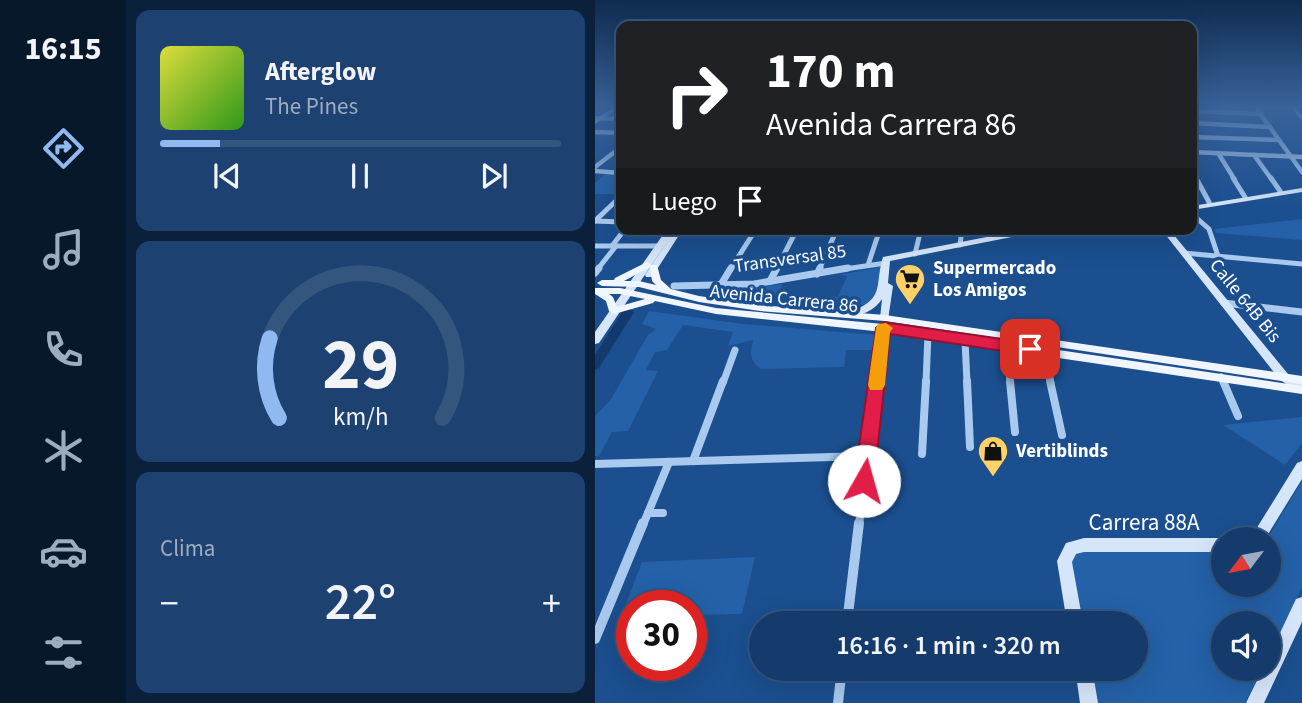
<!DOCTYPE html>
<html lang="es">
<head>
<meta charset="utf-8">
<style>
  :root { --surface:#143b6b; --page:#1d4271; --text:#f1f3f6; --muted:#9dadc1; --line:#33557e; --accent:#90b9f0 }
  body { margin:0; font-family:"Source Sans 3",sans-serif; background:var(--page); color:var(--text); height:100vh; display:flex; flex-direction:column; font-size:26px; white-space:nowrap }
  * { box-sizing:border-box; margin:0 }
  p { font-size:23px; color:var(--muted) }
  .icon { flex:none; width:38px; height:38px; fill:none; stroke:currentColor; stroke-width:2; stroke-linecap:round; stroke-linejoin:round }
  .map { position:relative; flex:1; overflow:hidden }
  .sheet { display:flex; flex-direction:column; gap:10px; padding:10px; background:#0b203b; width:469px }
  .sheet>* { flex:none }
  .guide { position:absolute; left:21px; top:21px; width:581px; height:214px; border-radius:14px; box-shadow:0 7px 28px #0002,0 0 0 2px var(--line); background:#202124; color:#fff; overflow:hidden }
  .needle { width:46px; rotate:238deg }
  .controls { position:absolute; left:616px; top:527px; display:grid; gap:14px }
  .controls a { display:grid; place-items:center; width:70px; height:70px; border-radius:50%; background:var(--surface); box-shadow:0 7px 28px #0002,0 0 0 2px var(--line); font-size:35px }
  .speed { position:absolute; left:21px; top:590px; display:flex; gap:14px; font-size:35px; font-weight:700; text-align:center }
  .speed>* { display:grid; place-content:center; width:91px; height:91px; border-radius:50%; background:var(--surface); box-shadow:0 7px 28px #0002,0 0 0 2px var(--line); line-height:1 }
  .speed .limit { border:10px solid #d22; background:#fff; color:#111 }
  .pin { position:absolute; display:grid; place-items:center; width:60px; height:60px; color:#fff; margin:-30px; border-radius:14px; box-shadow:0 4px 10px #0006 }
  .me { position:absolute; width:77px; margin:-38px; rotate:7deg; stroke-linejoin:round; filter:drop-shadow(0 0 5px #0008) }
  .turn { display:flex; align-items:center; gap:24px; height:147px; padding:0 35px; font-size:32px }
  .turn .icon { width:91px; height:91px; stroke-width:2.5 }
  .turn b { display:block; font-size:49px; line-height:60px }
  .then { display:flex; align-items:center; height:66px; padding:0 35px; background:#0003; gap:14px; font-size:26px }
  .big { font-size:52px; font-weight:600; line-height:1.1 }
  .sheet .tile { flex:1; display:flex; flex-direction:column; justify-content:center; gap:10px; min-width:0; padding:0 24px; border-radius:14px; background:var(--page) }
  .sheet .dial { align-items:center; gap:0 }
  .dial svg { height:182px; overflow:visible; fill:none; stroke:var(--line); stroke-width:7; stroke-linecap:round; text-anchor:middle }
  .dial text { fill:var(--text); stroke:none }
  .song { display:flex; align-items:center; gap:21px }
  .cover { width:84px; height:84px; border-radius:10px; background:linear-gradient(135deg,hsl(60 70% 55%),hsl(110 70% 35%)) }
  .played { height:7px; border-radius:4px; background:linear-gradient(90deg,var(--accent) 15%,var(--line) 15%) }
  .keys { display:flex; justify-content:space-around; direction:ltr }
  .heat { display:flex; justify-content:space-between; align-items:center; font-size:38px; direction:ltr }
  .trip { position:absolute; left:154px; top:611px; width:399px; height:70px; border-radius:35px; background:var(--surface); box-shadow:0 7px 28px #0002,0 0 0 2px var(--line); font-weight:600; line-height:70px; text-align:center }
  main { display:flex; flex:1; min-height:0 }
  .dock { display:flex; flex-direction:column; width:126px; justify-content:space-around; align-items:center; background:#08182b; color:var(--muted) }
  .dock .icon { width:49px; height:49px }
  .dock .current { color:var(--accent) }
  .dock b { font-size:32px; color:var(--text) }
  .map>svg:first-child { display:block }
  .green { fill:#2461a8 }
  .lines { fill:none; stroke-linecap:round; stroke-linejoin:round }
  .river { fill:#123a6d; fill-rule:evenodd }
  .street-far4 { stroke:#a9c9ee; stroke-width:4.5 }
  .street-far3 { stroke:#a9c9ee; stroke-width:5 }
  .street-far2 { stroke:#a9c9ee; stroke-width:7 }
  .street-far1 { stroke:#a9c9ee; stroke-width:8 }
  .street { stroke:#a9c9ee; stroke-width:10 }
  .secondary { fill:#d6e6fa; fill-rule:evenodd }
  .primary { fill:#f0f6ff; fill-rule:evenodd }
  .route { fill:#e11d48; stroke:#92132f; stroke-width:2 }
  .slow { fill:#f59e0b }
  .labels { text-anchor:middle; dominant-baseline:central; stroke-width:7; stroke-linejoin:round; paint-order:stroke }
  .street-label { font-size:19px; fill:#fff; stroke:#1b4f8f }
  .poi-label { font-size:19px; font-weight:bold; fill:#fff; stroke:#1b4f8f; text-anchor:start }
  .near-street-label { font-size:23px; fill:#fff; stroke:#1b4f8f }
</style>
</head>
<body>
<main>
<nav class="dock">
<b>16:15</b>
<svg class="icon current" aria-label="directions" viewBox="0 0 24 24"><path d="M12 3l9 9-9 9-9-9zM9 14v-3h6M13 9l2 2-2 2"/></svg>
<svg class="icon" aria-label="music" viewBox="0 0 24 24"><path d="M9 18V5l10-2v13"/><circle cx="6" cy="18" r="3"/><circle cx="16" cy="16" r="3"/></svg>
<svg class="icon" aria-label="phone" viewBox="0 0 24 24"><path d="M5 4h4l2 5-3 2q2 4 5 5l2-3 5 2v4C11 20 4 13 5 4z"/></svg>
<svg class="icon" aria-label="climate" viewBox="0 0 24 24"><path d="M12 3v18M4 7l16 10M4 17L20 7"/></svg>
<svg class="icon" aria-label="car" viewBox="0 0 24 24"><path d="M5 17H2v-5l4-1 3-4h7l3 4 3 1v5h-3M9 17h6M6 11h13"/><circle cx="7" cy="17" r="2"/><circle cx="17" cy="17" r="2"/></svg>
<svg class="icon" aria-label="filters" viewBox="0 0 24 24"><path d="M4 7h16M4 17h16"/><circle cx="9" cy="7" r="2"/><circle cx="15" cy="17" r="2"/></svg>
</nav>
<section class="sheet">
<div class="tile">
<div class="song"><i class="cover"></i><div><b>Afterglow</b><p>The Pines</p></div></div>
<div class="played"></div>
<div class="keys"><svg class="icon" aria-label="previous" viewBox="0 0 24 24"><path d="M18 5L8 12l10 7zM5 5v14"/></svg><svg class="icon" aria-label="pause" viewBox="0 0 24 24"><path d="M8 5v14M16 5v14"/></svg><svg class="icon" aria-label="next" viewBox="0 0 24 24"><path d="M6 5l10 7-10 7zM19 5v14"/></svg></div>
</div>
<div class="tile dial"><svg viewBox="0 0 100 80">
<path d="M14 69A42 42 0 1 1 86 69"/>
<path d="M14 69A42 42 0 0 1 10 34" stroke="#90b9f0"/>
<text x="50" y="56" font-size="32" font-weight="700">29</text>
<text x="50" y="72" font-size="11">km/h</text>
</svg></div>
<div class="tile"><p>Clima</p>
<div class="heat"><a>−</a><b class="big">22°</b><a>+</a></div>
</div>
</section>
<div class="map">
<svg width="707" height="703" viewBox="0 0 707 703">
  <rect width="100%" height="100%" fill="#1b4f8f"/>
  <g class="green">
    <path d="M11 173 26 174V194H0V183Z"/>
    <path d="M707 219V240L621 233 619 229Z"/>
    <path d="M286 267 280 298 273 305 234 303 232 296 243 297 252 276 243 275Z"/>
    <path d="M188 284 184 293H193L175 299 111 291Z"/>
    <path d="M54 311 148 324 282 335 279 350H251L249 367 166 369C154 360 155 353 158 340L133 346 138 332 88 325 72 350 60 352 51 370 63 371 33 431 17 432 4 456H0V416L16 399 53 335 61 329 47 324Z"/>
    <path d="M707 417V443L690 465 628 425Z"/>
    <path d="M707 481V587L674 655V623H628V668L667 669 650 703H501L495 669 541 668V623H487L476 558 481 551 628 552V584H674L672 539Z"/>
    <path d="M160 557 147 614 96 615V606H37V617H26L47 562Z"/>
  </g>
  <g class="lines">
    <path class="river" d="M33 308 39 312 4 368 0 370V355L29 309Z"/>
    <g class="street-far4">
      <path d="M661 108 707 172"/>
      <path d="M597 111 666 114"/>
      <path d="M0 118 26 119"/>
      <path d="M597 123 675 127"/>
      <path d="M0 132 26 133"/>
      <path d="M598 137 684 140"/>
      <path d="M597 152 707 157"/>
      <path d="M623 153 640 180"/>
      <path d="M659 155 677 180"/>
      <path d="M0 167 26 147"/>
      <path d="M0 171 26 173"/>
      <path d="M597 171 602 180"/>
    </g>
    <g class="street-far3">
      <path d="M601 178 614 202"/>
      <path d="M638 178 650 197"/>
      <path d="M676 178 685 191"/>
      <path d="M597 214 614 229 623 256"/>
      <path d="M0 221 26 196"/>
      <path d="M0 221 26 222"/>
      <path d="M365 245 367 229"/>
      <path d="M0 246H64"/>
      <path d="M17 246 30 229"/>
      <path d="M589 253 707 264"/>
      <path d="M320 254 326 229"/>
      <path d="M273 265 285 229"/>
      <path d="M2 270 21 246"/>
      <path d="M135 270 161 229"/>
      <path d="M181 270 202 229"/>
      <path d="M224 270 242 229"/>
      <path d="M243 270 291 263"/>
    </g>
    <g class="street-far2">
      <path d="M0 273 4 268"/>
      <path d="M222 274 225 268"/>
      <path d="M175 281 182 268"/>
      <path d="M79 286 159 284 253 268"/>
      <path d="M125 286 136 268"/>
      <path d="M629 303 707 312"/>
      <path d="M370 340 372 383"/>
      <path d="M412 346 415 383"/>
      <path d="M449 351 456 383"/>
      <path d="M626 377 629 383"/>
      <path d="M128 383 140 350"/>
      <path d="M281 383 288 328"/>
      <path d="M331 383 333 334"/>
    </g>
    <g class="street-far1">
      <path d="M372 381 375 447"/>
      <path d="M415 381 420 432"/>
      <path d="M455 381 467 435"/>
      <path d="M628 381 643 416"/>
      <path d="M327 454 331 381"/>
      <path d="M98 461 128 381"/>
      <path d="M0 464 272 456"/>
      <path d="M53 513H68"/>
      <path d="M48 525 74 462"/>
      <path d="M264 525 282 381"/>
    </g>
    <g class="street">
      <path d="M252 623 264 523"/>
      <path d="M0 639 48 523"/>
      <path d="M243 703 247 668"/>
    </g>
    <g class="secondary">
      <path d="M18 108H24L0 124V119Z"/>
      <path d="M696 108H701L707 115V120Z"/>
      <path d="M707 188V192L597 210V206Z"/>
      <path d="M72 229H88L57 277H51L50 275 78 233 4 343 0 344V332Z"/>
      <path d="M433 229H472L441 236H438L437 233 295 261 293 283 298 286 293 320 290 321 285 318 287 299C280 310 269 314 257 317L252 314 254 312C291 299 279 287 288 257Z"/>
      <path d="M566 229H574L693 374 707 384V394L685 380Z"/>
      <path d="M707 461V479L670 539H655L702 463Z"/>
      <path d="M489 538H628L631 539H628V552H489L481 554 477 562 488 623H472L462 561 471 543Z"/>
      <path d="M707 597V622L669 703H651L668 668H674V656L701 599Z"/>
      <path d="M480 668H497L503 703H485Z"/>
    </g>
    <g class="primary">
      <path d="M52 262 56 265H62L66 280 76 289 104 296 165 305 290 315 707 376V384L290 321 165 311 104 302 44 287 7 286 2 283 7 280H19L20 278ZM55 267 57 281 61 285 44 281H29Z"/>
      <path d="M0 288H25L121 308 288 324 707 386V394L288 332 121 314 60 301 58 303 19 314 14 311 11 301 0 294ZM14 294H25L50 299 22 307 18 297Z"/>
    </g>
  </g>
  <linearGradient id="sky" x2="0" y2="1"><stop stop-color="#0f2b4f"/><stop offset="0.52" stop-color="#39639b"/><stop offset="1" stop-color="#39639b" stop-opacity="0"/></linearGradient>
  <rect width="707" height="206" fill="url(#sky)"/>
  <path class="route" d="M288 322 435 343 443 349 435 355 295 334 279 481 276 487 269 490 262 487 259 481 281 328Z"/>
  <path class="slow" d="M291 323 298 328 295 332 290 385 287 390H275L273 385 281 328 283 324Z"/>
  <defs>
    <g id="supermarket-pin" transform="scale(1.575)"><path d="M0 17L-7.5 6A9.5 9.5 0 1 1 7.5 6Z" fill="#ffd166" stroke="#1b4f8f"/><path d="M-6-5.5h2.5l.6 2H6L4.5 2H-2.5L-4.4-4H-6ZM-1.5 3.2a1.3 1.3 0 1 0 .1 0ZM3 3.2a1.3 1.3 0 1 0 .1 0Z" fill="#111"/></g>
    <g id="shop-pin" transform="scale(1.575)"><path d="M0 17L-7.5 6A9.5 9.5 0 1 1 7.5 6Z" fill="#ffd166" stroke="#1b4f8f"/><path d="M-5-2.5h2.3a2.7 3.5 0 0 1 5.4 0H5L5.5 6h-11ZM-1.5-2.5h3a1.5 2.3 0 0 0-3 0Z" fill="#111"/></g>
  </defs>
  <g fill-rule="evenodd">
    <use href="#supermarket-pin" x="315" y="279"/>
    <use href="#shop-pin" x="398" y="451"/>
  </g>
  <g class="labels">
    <g class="street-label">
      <text transform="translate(195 259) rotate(-8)">Transversal 85</text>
      <text transform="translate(189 299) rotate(6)">Avenida Carrera 86</text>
      <text transform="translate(650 301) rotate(51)">Calle 64B Bis</text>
    </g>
    <g class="poi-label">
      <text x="338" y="268">Supermercado<tspan x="338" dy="22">Los Amigos</tspan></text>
      <text x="421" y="451">Vertiblinds</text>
    </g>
    <g class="near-street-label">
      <text x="549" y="522">Carrera 88A</text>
    </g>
  </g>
</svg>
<div class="controls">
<a><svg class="needle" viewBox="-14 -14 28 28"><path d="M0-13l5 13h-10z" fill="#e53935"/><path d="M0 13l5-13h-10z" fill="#9dadc1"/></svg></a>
<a><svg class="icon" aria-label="sound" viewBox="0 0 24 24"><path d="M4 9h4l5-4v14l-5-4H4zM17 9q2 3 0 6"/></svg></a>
</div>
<div class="speed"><div class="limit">30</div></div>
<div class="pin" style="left:435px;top:349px;background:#d93025"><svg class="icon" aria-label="arrive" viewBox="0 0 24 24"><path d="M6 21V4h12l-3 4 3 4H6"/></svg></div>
<svg class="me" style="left:269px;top:481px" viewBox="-20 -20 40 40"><circle r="19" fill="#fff"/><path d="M0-13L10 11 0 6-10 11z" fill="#e11d48"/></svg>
<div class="trip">16:16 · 1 min · 320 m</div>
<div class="guide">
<div class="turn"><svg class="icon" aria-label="right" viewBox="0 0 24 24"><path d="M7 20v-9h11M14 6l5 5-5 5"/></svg><div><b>170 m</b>Avenida Carrera 86</div></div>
<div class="then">Luego<svg class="icon" aria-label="arrive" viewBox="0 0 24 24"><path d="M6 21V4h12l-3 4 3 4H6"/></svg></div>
</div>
</div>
</main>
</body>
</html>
